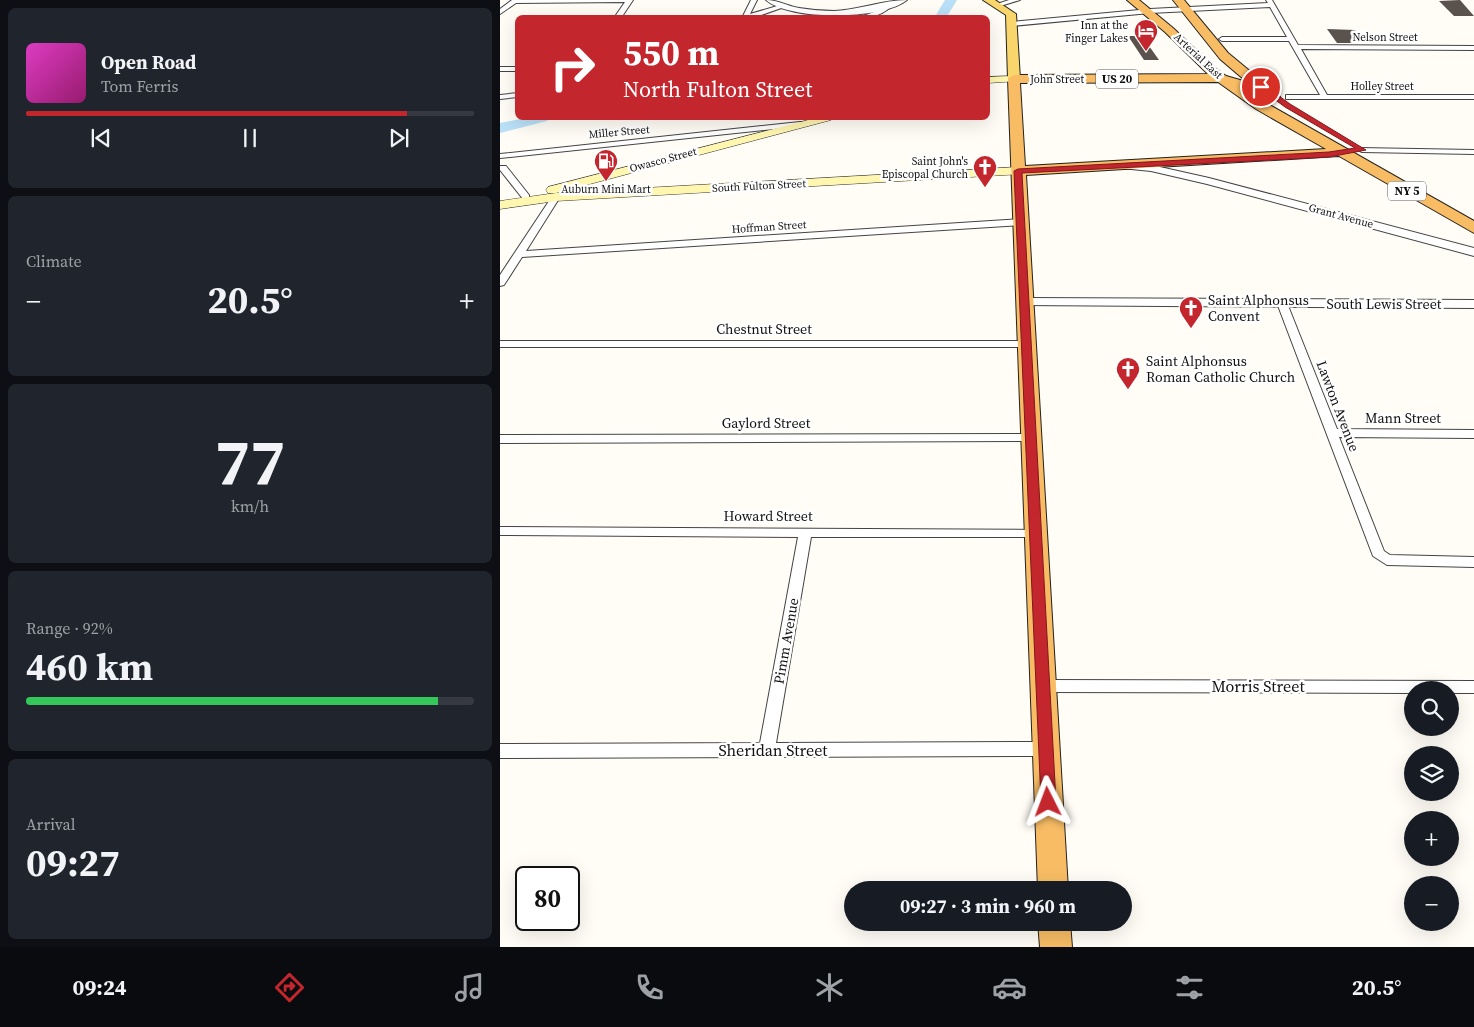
<!DOCTYPE html>
<html lang="en">
<head>
<meta charset="utf-8">
<style>
  :root { --surface:#171b24; --page:#20242c; --text:#f1f3f6; --muted:#9ea1a6; --line:#363941; --accent:#c4262e }
  body { margin:0; font-family:"Source Serif 4",serif; background:var(--page); color:var(--text); height:100vh; display:flex; flex-direction:column; font-size:19px; white-space:nowrap }
  * { box-sizing:border-box; margin:0 }
  p { font-size:16px; color:var(--muted) }
  .icon { flex:none; width:28px; height:28px; fill:none; stroke:currentColor; stroke-width:2; stroke-linecap:round; stroke-linejoin:round }
  .map { position:relative; flex:1; overflow:hidden }
  .side { display:flex; flex-direction:column; gap:8px; padding:8px; background:#0d0f14; width:500px }
  .side>* { flex:none }
  .top-card { position:absolute; left:15px; top:15px; width:475px; height:105px; border-radius:8px; box-shadow:0 5px 20px #0002; background:#c4262e; color:#fff; overflow:hidden }
  .controls { position:absolute; left:904px; top:681px; display:grid; gap:10px }
  .controls a { display:grid; place-items:center; width:55px; height:55px; border-radius:50%; background:var(--surface); box-shadow:0 5px 20px #0002; font-size:25px }
  .speed { position:absolute; left:15px; top:866px; display:flex; gap:10px; font-size:25px; font-weight:700; text-align:center }
  .speed>* { display:grid; place-content:center; width:65px; height:65px; border-radius:50%; background:var(--surface); box-shadow:0 5px 20px #0002; line-height:1 }
  .speed .limit { border:2px solid #111; border-radius:8px; background:#fff; color:#111 }
  .pin { position:absolute; display:grid; place-items:center; width:42px; height:42px; color:#fff; margin:-21px; border:2px solid #fff; border-radius:50%; box-shadow:0 1px 5px #0007 }
  .me { position:absolute; width:55px; margin:-28px; rotate:357deg; stroke-linejoin:round; filter:drop-shadow(0 0 4px #0008) }
  .turn { display:flex; align-items:center; gap:18px; height:105px; padding:0 25px; font-size:22px }
  .turn .icon { width:65px; height:65px; stroke-width:2.5 }
  .turn b { display:block; font-size:35px; line-height:42px }
  .big { font-size:38px; font-weight:700; line-height:1.1 }
  .side .tile { flex:1; display:flex; flex-direction:column; justify-content:center; gap:8px; min-width:0; padding:0 18px; border-radius:8px; background:var(--page) }
  .side .dial { align-items:center; gap:0 }
  .dial b { font-size:65px; line-height:1 }
  .song { display:flex; align-items:center; gap:15px }
  .cover { width:60px; height:60px; border-radius:8px; background:linear-gradient(135deg,hsl(310 70% 55%),hsl(320 70% 35%)) }
  .played { height:5px; border-radius:2px; background:linear-gradient(90deg,var(--accent) 85%,var(--line) 85%) }
  .keys { display:flex; justify-content:space-around; direction:ltr }
  .heat { display:flex; justify-content:space-between; align-items:center; font-size:28px; direction:ltr }
  .charge { height:8px; border-radius:4px; background:linear-gradient(90deg,#34c759 92%,var(--line) 0) }
  .trip { position:absolute; left:344px; top:881px; width:288px; height:50px; border-radius:25px; background:var(--surface); box-shadow:0 5px 20px #0002; font-weight:700; line-height:50px; text-align:center }
  .dock { display:flex; height:80px; justify-content:space-around; align-items:center; background:#090b0e; color:var(--muted) }
  .dock .icon { width:35px; height:35px }
  .dock .current { color:var(--accent) }
  .dock b { font-size:22px; color:var(--text) }
  main { display:flex; flex:1; min-height:0 }
  .map>svg:first-child { display:block }
  .lines { fill:none; stroke-linecap:round; stroke-linejoin:round }
  .river { fill:#b9e0f7; fill-rule:evenodd }
  .building { fill:#5a524d }
  .minor-casing { stroke:#444; stroke-width:2 }
  .tertiary-casing { stroke:#444; stroke-width:2 }
  .secondary-casing { stroke:#333; stroke-width:1 }
  .primary-casing { stroke:#222; stroke-width:2 }
  .trunk-casing { stroke:#222; stroke-width:2 }
  .minor { fill:#fff; fill-rule:evenodd }
  .tertiary { fill:#fff; fill-rule:evenodd }
  .secondary { fill:#fff6b0; fill-rule:evenodd }
  .primary { fill:#f9d66b; fill-rule:evenodd }
  .trunk { fill:#f7bc64; fill-rule:evenodd }
  .route { fill:#c4262e; stroke:#7f191e }
  .labels { text-anchor:middle; dominant-baseline:central; stroke-width:5; stroke-linejoin:round; paint-order:stroke }
  .far-poi-label { font-size:11px; fill:#111; stroke:#fff; text-anchor:end }
  .far-street-label { font-size:11px; fill:#111; stroke:#fff }
  .shield { fill:#fff; stroke:#585858; stroke-width:1 }
  .shield-label { font-size:12px; font-weight:bold; fill:#111 }
  .poi-label { font-size:14px; fill:#111; stroke:#fff; text-anchor:start }
  .street-label { font-size:14px; fill:#111; stroke:#fff }
  .near-street-label { font-size:16px; fill:#111; stroke:#fff }
</style>
</head>
<body>
<main>
<section class="side">
<div class="tile">
<div class="song"><i class="cover"></i><div><b>Open Road</b><p>Tom Ferris</p></div></div>
<div class="played"></div>
<div class="keys"><svg class="icon" aria-label="previous" viewBox="0 0 24 24"><path d="M18 5L8 12l10 7zM5 5v14"/></svg><svg class="icon" aria-label="pause" viewBox="0 0 24 24"><path d="M8 5v14M16 5v14"/></svg><svg class="icon" aria-label="next" viewBox="0 0 24 24"><path d="M6 5l10 7-10 7zM19 5v14"/></svg></div>
</div>
<div class="tile"><p>Climate</p>
<div class="heat"><a>−</a><b class="big">20.5°</b><a>+</a></div>
</div>
<div class="tile dial"><b>77</b><p>km/h</p></div>
<div class="tile"><p>Range · 92%</p><b class="big">460 km</b><div class="charge"></div></div>
<div class="tile"><p>Arrival</p><b class="big">09:27</b></div>
</section>
<div class="map">
<svg width="974" height="947" viewBox="0 0 974 947">
  <rect width="100%" height="100%" fill="#fffdf5"/>
  <g class="lines">
    <g class="river">
      <path d="M445 0H457L446 18H434Z"/>
      <path d="M25 118H49L47 121 0 133V123Z"/>
    </g>
  </g>
  <g class="building">
    <path d="M960 0 974 16H954L939 1Z"/>
    <path d="M827 29 855 30 865 43H837Z"/>
    <path d="M628 36H642L659 60H644Z"/>
  </g>
  <g class="lines">
    <g class="minor-casing">
      <g id="minor">
        <path d="M12 0H133L121 18H114L125 2 16 3 0 14V9Z"/>
        <path d="M251 0H257L250 14 284 4 287 6 253 18H242Z"/>
        <path d="M509 0H520L497 7 494 5Z"/>
        <path d="M766 0H772L798 45 974 46V50L801 49 827 95H974V99H786V95H820L789 41H722L719 39 722 37H787L770 7 650 13 512 26 509 24 512 22 650 9 768 3Z"/>
        <path d="M387 4 392 5C384 15 371 18 358 18L382 9Z"/>
        <rect x="0" y="67" width="18" height="4"/>
        <path d="M18 93V97L0 99V95Z"/>
        <path d="M300 122H303V126L0 158V154Z"/>
        <path d="M859 148 974 150V154L862 152 858 150Z"/>
        <path d="M0 166H6L29 195V199H23L0 170Z"/>
        <path d="M56 194 60 197 26 251 521 219 526 222 521 225 22 257 4 285 0 286V275L53 195Z"/>
        <path d="M782 300 787 303 837 429 974 430V438L839 437 884 551 890 555 974 557V567L887 565 873 556 777 303Z"/>
        <path d="M0 341H527L532 344 527 347H0Z"/>
        <path d="M532 434 536 435 538 438 536 441 0 443V435Z"/>
        <path d="M0 527 541 530 543 533 541 536 536 537H311L276 743 546 742 552 744 554 749 552 754 546 756 0 758V744L260 743 298 537 0 535Z"/>
        <path d="M543 680 974 681V693H950V690H912V693L543 692 538 690 535 686 538 682Z"/>
      </g>
    </g>
    <g class="tertiary-casing">
      <g id="tertiary">
        <path d="M266 0C278 0 287 6 299 8 311 10 323 11 334 11 359 10 383 0 407 0 383 20 290 21 266 0Z"/>
        <path d="M625 163 651 165 709 178 974 248V256L707 184 651 171 621 168V164Z"/>
        <path d="M525 298 974 300V308L520 305 518 302 520 299Z"/>
      </g>
    </g>
    <g class="secondary-casing">
      <g id="secondary">
        <path d="M514 76 519 79 518 81 488 83V77Z"/>
        <path d="M316 118H332L331 120 56 193H48L46 190 48 187Z"/>
        <path d="M518 167 522 168V174L56 201 0 209V201L56 193Z"/>
      </g>
    </g>
    <g class="primary-casing">
      <path id="primary" d="M483 0H495L516 14 520 79 518 81H510L508 79 506 15Z"/>
    </g>
    <g class="trunk-casing">
      <g id="trunk">
        <path d="M627 0H639L673 28 715 68 726 76 747 82 720 59 673 0H684L728 53 763 82 765 85 763 88 780 97 774 101 745 89 766 103 974 221V233L839 156 526 175 568 890H538L508 79 514 75 708 74 665 32ZM718 82 756 109 826 149 525 166 520 83Z"/>
        <path d="M538 922H570L572 947H540Z"/>
      </g>
    </g>
    <use href="#minor" class="minor"/>
    <use href="#tertiary" class="tertiary"/>
    <use href="#secondary" class="secondary"/>
    <use href="#primary" class="primary"/>
    <use href="#trunk" class="trunk"/>
  </g>
  <path class="route" d="M759 85H764L790 104 866 150 829 157 522 173 556 802 554 807 548 808 543 807 541 802 514 171 518 169 829 152 855 148 785 107 759 88Z"/>
  <defs>
    <g id="hotel-pin" transform="scale(1.25)"><path d="M0 17L-7.5 6A9.5 9.5 0 1 1 7.5 6Z" fill="#c4262e" stroke="#fff"/><path d="M-6-4.5h1.5V1H6V5H4.5V3h-9V5H-6ZM-4 0a1.8 1.8 0 1 1 3.6 0ZM.5 0V-2.5h3Q6-2.5 6 0Z" fill="#fff"/></g>
    <g id="fuel-pin" transform="scale(1.25)"><path d="M0 17L-7.5 6A9.5 9.5 0 1 1 7.5 6Z" fill="#c4262e" stroke="#fff"/><path d="M-5.5-6h7V0h2V4h1.3V-2.5L3-4.5l.8-.8L6-3V5H2.5V1h-1V6h-7ZM-4.2-4.7v3.2H.2V-4.7Z" fill="#fff"/></g>
    <g id="church-pin" transform="scale(1.25)"><path d="M0 17L-7.5 6A9.5 9.5 0 1 1 7.5 6Z" fill="#c4262e" stroke="#fff"/><path d="M-1.2-6h2.4v3.5h3.3v2.4h-3.3V6h-2.4V-.1h-3.3v-2.4h3.3Z" fill="#fff"/></g>
  </defs>
  <g fill-rule="evenodd">
    <use href="#hotel-pin" x="646" y="31"/>
    <use href="#fuel-pin" x="106" y="161"/>
    <use href="#church-pin" x="485" y="167"/>
    <use href="#church-pin" x="691" y="308"/>
    <use href="#church-pin" x="628" y="369"/>
  </g>
  <g class="labels">
    <g class="far-poi-label">
      <text x="628" y="25">Inn at the<tspan x="628" dy="13">Finger Lakes</tspan></text>
      <text x="468" y="161">Saint John's<tspan x="468" dy="13">Episcopal Church</tspan></text>
      <text x="106" y="189" text-anchor="middle">Auburn Mini Mart</text>
    </g>
    <g class="far-street-label">
      <text x="885" y="37">Nelson Street</text>
      <text transform="translate(698 56) rotate(43)">Arterial East</text>
      <text x="557" y="79">John Street</text>
      <text x="882" y="86">Holley Street</text>
      <text transform="translate(119 132) rotate(-5)">Miller Street</text>
      <text transform="translate(163 160) rotate(-15)">Owasco Street</text>
      <text transform="translate(259 186) rotate(-3)">South Fulton Street</text>
      <text transform="translate(841 216) rotate(15)">Grant Avenue</text>
      <text transform="translate(269 227) rotate(-4)">Hoffman Street</text>
    </g>
    <g class="shield">
      <rect x="596" y="69.5" width="42" height="19" rx="4"/>
      <rect x="888" y="181.5" width="38" height="19" rx="4"/>
    </g>
    <g class="shield-label">
      <text x="617" y="79">US 20</text>
      <text x="907" y="191">NY 5</text>
    </g>
    <g class="poi-label">
      <text x="708" y="300">Saint Alphonsus<tspan x="708" dy="16">Convent</tspan></text>
      <text x="646" y="361">Saint Alphonsus<tspan x="646" dy="16">Roman Catholic Church</tspan></text>
    </g>
    <g class="street-label">
      <text x="884" y="304">South Lewis Street</text>
      <text x="264" y="329">Chestnut Street</text>
      <text transform="translate(838 406) rotate(69)">Lawton Avenue</text>
      <text x="903" y="418">Mann Street</text>
      <text x="266" y="423">Gaylord Street</text>
      <text x="268" y="516">Howard Street</text>
      <text transform="translate(286 641) rotate(-80)">Pimm Avenue</text>
    </g>
    <g class="near-street-label">
      <text x="758" y="686">Morris Street</text>
      <text x="273" y="750">Sheridan Street</text>
    </g>
  </g>
</svg>
<div class="controls">
<a><svg class="icon" aria-label="search" viewBox="0 0 24 24"><circle cx="10" cy="10" r="6"/><path d="M15 15l6 6"/></svg></a>
<a><svg class="icon" aria-label="layers" viewBox="0 0 24 24"><path d="M12 4l9 5-9 5-9-5zM3 14l9 5 9-5"/></svg></a>
<a>+</a>
<a>−</a>
</div>
<div class="speed"><div class="limit">80</div></div>
<div class="pin" style="left:761px;top:87px;background:#d93025"><svg class="icon" aria-label="arrive" viewBox="0 0 24 24"><path d="M6 21V4h12l-3 4 3 4H6"/></svg></div>
<svg class="me" style="left:548px;top:802px" viewBox="-20 -20 40 40"><path d="M0-17L14 15 0 8-14 15z" fill="#c4262e" stroke="#fff" stroke-width="4"/></svg>
<div class="trip">09:27 · 3 min · 960 m</div>
<div class="top-card">
<div class="turn"><svg class="icon" aria-label="right" viewBox="0 0 24 24"><path d="M7 20v-9h11M14 6l5 5-5 5"/></svg><div><b>550 m</b>North Fulton Street</div></div>
</div>
</div>
</main>
<nav class="dock">
<b>09:24</b>
<svg class="icon current" aria-label="directions" viewBox="0 0 24 24"><path d="M12 3l9 9-9 9-9-9zM9 14v-3h6M13 9l2 2-2 2"/></svg>
<svg class="icon" aria-label="music" viewBox="0 0 24 24"><path d="M9 18V5l10-2v13"/><circle cx="6" cy="18" r="3"/><circle cx="16" cy="16" r="3"/></svg>
<svg class="icon" aria-label="phone" viewBox="0 0 24 24"><path d="M5 4h4l2 5-3 2q2 4 5 5l2-3 5 2v4C11 20 4 13 5 4z"/></svg>
<svg class="icon" aria-label="climate" viewBox="0 0 24 24"><path d="M12 3v18M4 7l16 10M4 17L20 7"/></svg>
<svg class="icon" aria-label="car" viewBox="0 0 24 24"><path d="M5 17H2v-5l4-1 3-4h7l3 4 3 1v5h-3M9 17h6M6 11h13"/><circle cx="7" cy="17" r="2"/><circle cx="17" cy="17" r="2"/></svg>
<svg class="icon" aria-label="filters" viewBox="0 0 24 24"><path d="M4 7h16M4 17h16"/><circle cx="9" cy="7" r="2"/><circle cx="15" cy="17" r="2"/></svg>
<b>20.5°</b>
</nav>
</body>
</html>
